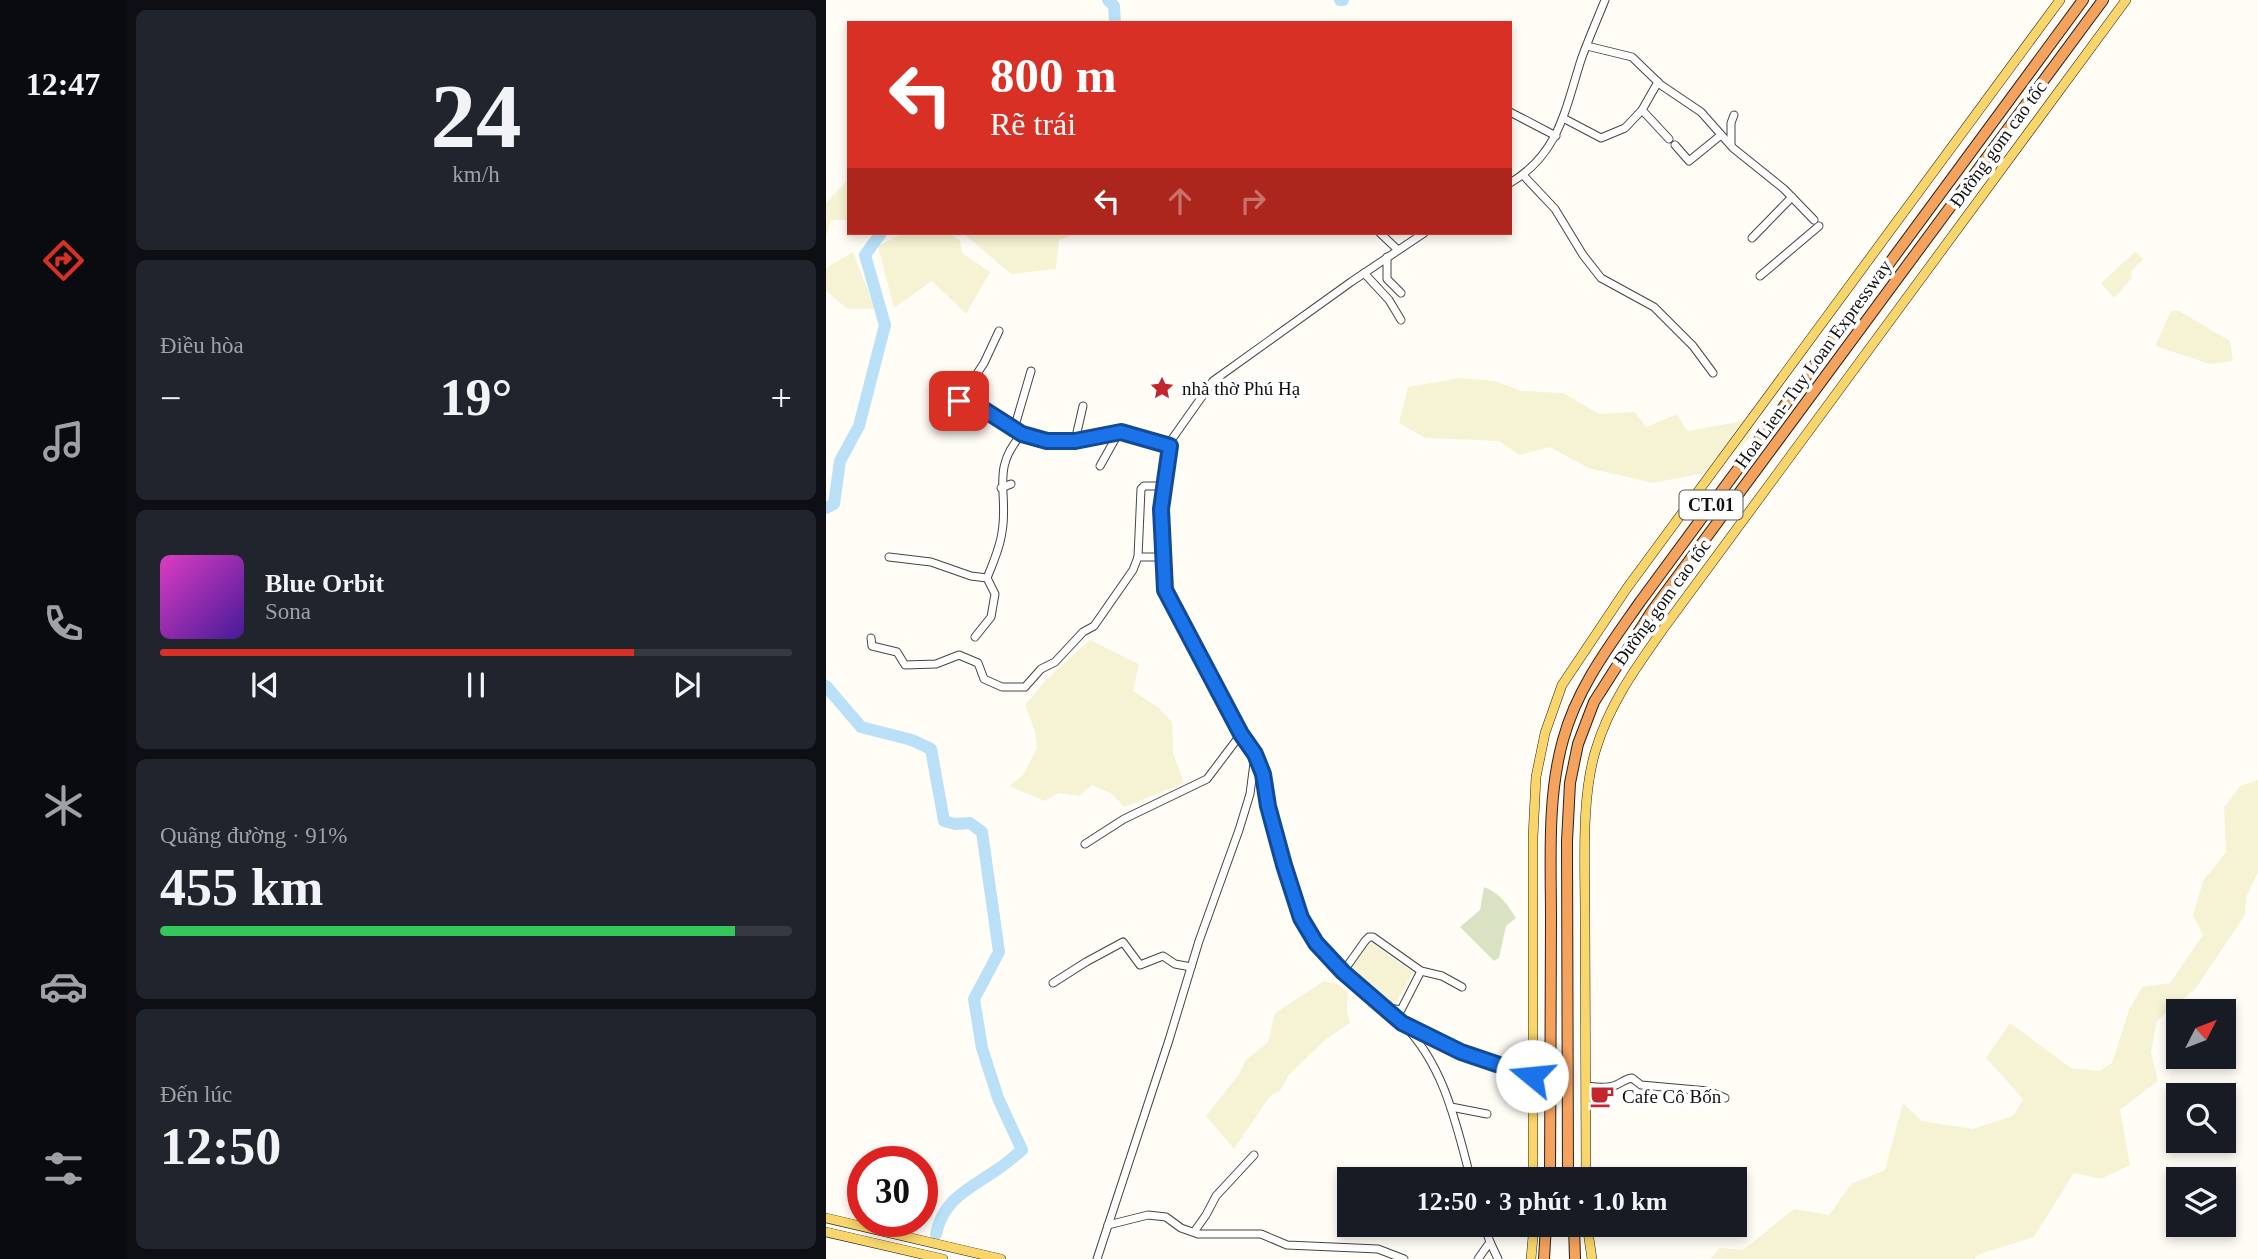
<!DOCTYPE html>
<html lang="vi">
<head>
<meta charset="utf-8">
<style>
  :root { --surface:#171b24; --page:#20242c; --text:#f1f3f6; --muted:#9ea1a6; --line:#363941; --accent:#d93025 }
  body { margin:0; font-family:Georgia,serif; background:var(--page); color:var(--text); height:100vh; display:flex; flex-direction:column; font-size:26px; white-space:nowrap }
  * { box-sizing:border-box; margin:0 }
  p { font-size:23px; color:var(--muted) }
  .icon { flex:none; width:38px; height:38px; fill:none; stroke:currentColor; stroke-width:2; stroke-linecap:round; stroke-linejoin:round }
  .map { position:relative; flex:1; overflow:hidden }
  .panel { display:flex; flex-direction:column; gap:10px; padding:10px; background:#0d0f14; width:700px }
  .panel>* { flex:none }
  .hud { position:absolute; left:21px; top:21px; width:665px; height:214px; border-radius:0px; box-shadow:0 4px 10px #0003; background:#d93025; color:#fff; overflow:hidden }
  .needle { width:46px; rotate:48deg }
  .buttons { position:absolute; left:1340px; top:999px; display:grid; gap:14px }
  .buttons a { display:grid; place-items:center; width:70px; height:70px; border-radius:0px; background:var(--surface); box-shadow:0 4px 10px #0003; font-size:35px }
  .speed { position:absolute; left:21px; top:1146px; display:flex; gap:14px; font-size:35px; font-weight:700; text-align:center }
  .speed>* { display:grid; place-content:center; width:91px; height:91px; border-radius:50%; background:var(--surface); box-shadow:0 4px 10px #0003; line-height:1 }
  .speed .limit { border:10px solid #d22; background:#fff; color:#111 }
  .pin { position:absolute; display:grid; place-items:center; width:60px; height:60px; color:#fff; margin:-30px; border-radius:14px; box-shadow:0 4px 10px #0006 }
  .me { position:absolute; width:77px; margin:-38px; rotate:287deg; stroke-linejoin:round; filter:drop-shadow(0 0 5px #0008) }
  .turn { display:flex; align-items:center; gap:24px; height:147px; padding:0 28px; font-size:32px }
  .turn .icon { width:91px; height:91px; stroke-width:2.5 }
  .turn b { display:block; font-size:49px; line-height:60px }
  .lanes { display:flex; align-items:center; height:66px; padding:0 28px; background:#0003; justify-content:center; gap:35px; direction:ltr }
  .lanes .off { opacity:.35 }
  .big { font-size:52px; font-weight:800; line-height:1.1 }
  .panel .widget { flex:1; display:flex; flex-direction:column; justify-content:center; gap:10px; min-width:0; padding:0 24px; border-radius:10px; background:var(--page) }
  .panel .dial { align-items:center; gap:0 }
  .dial b { font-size:91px; line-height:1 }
  .song { display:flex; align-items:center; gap:21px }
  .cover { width:84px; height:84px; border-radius:10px; background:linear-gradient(135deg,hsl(310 70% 55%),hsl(260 70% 35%)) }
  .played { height:7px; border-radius:4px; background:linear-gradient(90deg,var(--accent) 75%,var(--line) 75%) }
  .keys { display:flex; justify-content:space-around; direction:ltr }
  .heat { display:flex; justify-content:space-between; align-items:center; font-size:38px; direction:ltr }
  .charge { height:10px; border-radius:5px; background:linear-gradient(90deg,#34c759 91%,var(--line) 0) }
  .trip { position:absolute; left:511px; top:1167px; width:410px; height:70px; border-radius:0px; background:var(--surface); box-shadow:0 4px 10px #0003; font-weight:800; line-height:70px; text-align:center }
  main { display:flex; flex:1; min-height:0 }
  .tab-bar { display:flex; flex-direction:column; width:126px; justify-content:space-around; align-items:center; background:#090b0e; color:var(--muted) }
  .tab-bar .icon { width:49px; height:49px }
  .tab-bar .active { color:var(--accent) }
  .tab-bar b { font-size:32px; color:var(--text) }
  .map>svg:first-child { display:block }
  .farmland { fill:#f6f3d4 }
  .cemetery { fill:#d9e3c4 }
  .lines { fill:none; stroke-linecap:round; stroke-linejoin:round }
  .river { stroke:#b9e0f7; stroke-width:12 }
  .minor-casing { stroke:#444; stroke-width:9 }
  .major-casing { stroke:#222; stroke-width:10 }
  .highway-casing { stroke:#222; stroke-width:12 }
  .minor { stroke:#fff; stroke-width:7 }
  .major { stroke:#f9d66b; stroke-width:9 }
  .highway { stroke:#f5a25d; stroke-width:10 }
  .route-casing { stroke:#114b97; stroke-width:18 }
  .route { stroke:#1a73e8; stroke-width:12 }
  .labels { text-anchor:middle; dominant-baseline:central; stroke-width:7; stroke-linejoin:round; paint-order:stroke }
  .shield { fill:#fff; stroke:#585858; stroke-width:2 }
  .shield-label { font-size:18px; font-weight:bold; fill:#111 }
  .street-label { font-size:19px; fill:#111; stroke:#fff }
  .poi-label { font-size:19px; fill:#111; stroke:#fff; text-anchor:start }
</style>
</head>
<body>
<main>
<nav class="tab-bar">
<b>12:47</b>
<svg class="icon active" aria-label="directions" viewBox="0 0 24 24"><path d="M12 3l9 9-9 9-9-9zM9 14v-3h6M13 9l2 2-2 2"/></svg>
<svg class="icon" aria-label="music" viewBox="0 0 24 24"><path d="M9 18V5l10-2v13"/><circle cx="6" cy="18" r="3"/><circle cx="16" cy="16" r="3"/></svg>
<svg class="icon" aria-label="phone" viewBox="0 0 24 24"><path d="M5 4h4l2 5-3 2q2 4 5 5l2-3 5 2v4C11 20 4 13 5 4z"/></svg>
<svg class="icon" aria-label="climate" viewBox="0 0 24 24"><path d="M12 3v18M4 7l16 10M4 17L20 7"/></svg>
<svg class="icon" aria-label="car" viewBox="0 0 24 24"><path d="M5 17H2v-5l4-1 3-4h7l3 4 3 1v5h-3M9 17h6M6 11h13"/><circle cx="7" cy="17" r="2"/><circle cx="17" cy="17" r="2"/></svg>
<svg class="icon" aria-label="filters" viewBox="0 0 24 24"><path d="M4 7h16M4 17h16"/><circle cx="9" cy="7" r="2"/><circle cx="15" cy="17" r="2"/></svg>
</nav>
<section class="panel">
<div class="widget dial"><b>24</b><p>km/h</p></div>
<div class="widget"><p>Điều hòa</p>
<div class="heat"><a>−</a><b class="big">19°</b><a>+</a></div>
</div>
<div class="widget">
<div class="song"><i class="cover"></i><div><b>Blue Orbit</b><p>Sona</p></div></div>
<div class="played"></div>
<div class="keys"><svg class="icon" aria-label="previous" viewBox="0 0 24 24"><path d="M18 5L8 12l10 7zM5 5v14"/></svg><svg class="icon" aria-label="pause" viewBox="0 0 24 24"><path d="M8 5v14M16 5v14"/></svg><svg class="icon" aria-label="next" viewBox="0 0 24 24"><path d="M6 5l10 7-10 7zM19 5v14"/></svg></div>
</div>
<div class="widget"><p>Quãng đường · 91%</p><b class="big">455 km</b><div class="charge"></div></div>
<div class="widget"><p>Đến lúc</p><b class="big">12:50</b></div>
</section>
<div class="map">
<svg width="1432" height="1259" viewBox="0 0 1432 1259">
  <rect width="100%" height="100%" fill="#fffdf5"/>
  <g class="farmland">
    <path d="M23 179V220H5L0 237V203Z"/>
    <path d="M78 233H123L134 241 136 253 164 272 140 314 106 281 68 308 52 246Z"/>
    <path d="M137 233H253L233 240 230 269 185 274Z"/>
    <path d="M27 252 49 309H22L0 291V268Z"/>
    <path d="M1309 252 1318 259 1305 271 1306 278 1288 298 1275 283Z"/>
    <path d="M1345 311H1353L1404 341 1407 361 1384 364 1329 346Z"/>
    <path d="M634 378 668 381 696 391 737 393 773 414 809 412 820 427 851 414 861 431 929 419 923 439 888 471 827 483 762 468 724 447 693 455 673 441 599 438 573 423 582 387Z"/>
    <path d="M264 640 313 664 307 691 333 708 346 722 347 753 358 783 298 807 286 794 266 785 253 796 233 793 219 801 183 786 197 775 211 748 209 731 199 705 221 679Z"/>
    <path d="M1432 780V872L1420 897 1419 915 1370 988 1331 1021 1325 1052 1332 1081 1294 1110 1304 1165 1275 1179 1248 1173 1208 1237 1154 1254 1148 1259H884L894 1248 917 1250 968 1209 1003 1215 1025 1184 1059 1170 1077 1103 1096 1121 1146 1129 1187 1116 1197 1099 1160 1058 1184 1023 1245 1068 1273 1071 1286 1063 1303 1010 1316 987 1344 983 1377 935 1367 915 1377 881 1400 852 1398 807 1414 786Z"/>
    <path d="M547 943 587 973 569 1004 559 1002 523 971 542 944Z"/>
    <path d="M498 981 512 984 522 993 521 1011 524 1023 499 1040 462 1076 454 1091 444 1096 408 1149 380 1116 414 1073 419 1061 442 1042 449 1013Z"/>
  </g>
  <path class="cemetery" d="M658 887C674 893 681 904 690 918L680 926 673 958 668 961 634 927 654 910Z"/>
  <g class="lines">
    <g class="river">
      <path d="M282 0 288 6 289 23"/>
      <path d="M514 0H517"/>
      <path d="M0 508 8 504 14 461 33 426 59 325 39 255 55 233"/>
      <path d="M0 686 35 727 86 740 105 749 118 821 129 824 144 823 156 832 173 952 148 999 156 1048 172 1098 196 1150C187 1157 179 1165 169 1171 143 1189 117 1199 110 1234"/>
    </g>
    <g class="minor-casing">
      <g id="minor">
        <path d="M761 46 806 57 835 85 875 112 907 148 958 189 988 220"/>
        <path d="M832 82 816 110 843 139"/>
        <path d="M684 112 730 136"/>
        <path d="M737 118 775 138 799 128 816 110"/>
        <path d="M849 145 863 161 895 135"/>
        <path d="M905 145V123L908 115"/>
        <path d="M697 175 729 209 757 255 775 278 828 307 867 346 887 373"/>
        <path d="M684 183C733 154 739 110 755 60 762 40 771 20 779 0"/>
        <path d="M554 233 572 250"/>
        <path d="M598 233 525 282 387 381 346 439 341 459 335 509 339 590 415 734C434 762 436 775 443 807 450 842 461 886 476 919 496 963 541 988 575 1022 618 1064 630 1123 645 1180"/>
        <path d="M926 238 966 197"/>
        <path d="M561 257V279L575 293"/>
        <path d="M538 273 563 300 575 320"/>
        <path d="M934 276 993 226"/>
        <path d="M173 331 158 363 133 401 157 409 196 434 221 441H249L295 432 344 446"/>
        <path d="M188 429 205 371"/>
        <path d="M249 441 257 406"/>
        <path d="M274 466 293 432"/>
        <path d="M175 488 185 484"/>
        <path d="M63 557 105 562 145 576 161 578C167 563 174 548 176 532 183 493 164 469 196 434"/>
        <path d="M312 557 315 489 318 486H338"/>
        <path d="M149 637 165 617 169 594 161 578"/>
        <path d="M45 638 46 646 71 652 79 665 110 664 133 655 152 663 158 679 176 687H199L215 669 229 662 257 632 268 626 307 570 312 557H338"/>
        <path d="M259 844 298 819 381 779 415 734"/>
        <path d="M517 972 539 941 543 937H547L595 971 616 976 636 987"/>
        <path d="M227 983 260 962 297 942 314 965 337 956 349 964 365 967"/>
        <path d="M563 1008 575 1010 595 971"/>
        <path d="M580 1025 635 1052 706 1076"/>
        <path d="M760 1086C769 1087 781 1089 790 1085 795 1083 799 1079 806 1078L815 1085 882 1091 899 1098"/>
        <path d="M625 1107 661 1114"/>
        <path d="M282 1225 322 1215 340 1217 355 1228 372 1234H435L461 1245 552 1249 578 1259"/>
        <path d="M658 1225 664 1242 672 1259"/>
        <path d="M368 1232 380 1215 390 1196 428 1155"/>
        <path d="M271 1259 343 1040 373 941 413 830 424 794 429 755"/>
        <path d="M652 1259 664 1242"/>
      </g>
    </g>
    <g class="major-casing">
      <g id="major">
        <path d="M707 1180V837L710 777 719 733 736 685 801 588 1234 0"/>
        <path d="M760 1180C760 1091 759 1002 759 913 759 864 755 796 770 749 784 702 812 665 840 625L1300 0"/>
        <path d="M0 1218 175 1259"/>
        <path d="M761 1225 766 1259"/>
        <path d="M0 1232 117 1259"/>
        <path d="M705 1259 708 1225"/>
      </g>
    </g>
    <g class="highway-casing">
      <g id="highway">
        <path d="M724 1180C725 1093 725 1006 725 919 725 860 721 797 737 740 751 688 784 645 814 602L1257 0"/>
        <path d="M742 1180 741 841 744 783 752 744 768 702 826 611 1277 0"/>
        <path d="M748 1225 749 1259"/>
        <path d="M718 1259 720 1225"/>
      </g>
    </g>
    <use href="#minor" class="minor"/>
    <use href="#major" class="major"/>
    <use href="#highway" class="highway"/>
  </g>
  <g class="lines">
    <g class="route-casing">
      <path id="route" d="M133 401 157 409 196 434 221 441H249L295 432 344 446 335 509 339 590 415 734 429 754 437 774 442 806 458 865 475 918 490 943 517 972 576 1023 635 1052 706 1076"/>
    </g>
    <use href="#route" class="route"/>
  </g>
  <defs>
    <g id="sight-bare" transform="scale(1.89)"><path d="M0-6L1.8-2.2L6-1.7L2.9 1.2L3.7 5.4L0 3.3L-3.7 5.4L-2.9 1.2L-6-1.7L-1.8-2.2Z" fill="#c4262e" stroke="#fff" stroke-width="2.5" paint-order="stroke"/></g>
    <g id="cafe-bare" transform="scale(1.89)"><path d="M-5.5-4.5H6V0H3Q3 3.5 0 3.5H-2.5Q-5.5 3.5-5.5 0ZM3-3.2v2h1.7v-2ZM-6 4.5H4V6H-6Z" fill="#c4262e" stroke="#fff" stroke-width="2.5" paint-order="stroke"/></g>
  </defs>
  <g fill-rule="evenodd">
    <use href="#sight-bare" x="336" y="388"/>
    <use href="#cafe-bare" x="776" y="1096"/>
  </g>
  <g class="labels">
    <rect class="shield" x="853.5" y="490.5" width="63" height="29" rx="5"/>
    <g class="shield-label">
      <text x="885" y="505">CT.01</text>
    </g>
    <g class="street-label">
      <text transform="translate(1172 144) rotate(-54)">Đường gom cao tốc</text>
      <text transform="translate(987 364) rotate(-54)">Hoa Lien- Tuy Loan Expressway</text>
      <text transform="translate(836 602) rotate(-54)">Đường gom cao tốc</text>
    </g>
    <g class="poi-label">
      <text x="356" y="388">nhà thờ Phú Hạ</text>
      <text x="796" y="1096">Cafe Cô Bốn</text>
    </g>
  </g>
</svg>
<div class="buttons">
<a><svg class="needle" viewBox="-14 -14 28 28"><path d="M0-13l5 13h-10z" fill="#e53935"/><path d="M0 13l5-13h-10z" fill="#9ea1a6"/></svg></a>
<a><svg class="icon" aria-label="search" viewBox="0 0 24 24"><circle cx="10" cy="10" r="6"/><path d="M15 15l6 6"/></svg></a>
<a><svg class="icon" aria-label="layers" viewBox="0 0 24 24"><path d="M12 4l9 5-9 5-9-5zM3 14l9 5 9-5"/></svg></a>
</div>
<div class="speed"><div class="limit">30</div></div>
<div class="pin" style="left:133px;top:401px;background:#d93025"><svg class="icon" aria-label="arrive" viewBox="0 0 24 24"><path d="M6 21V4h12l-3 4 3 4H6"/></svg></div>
<svg class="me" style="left:706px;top:1076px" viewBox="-20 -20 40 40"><circle r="19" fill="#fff"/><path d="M0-13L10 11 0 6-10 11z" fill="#1a73e8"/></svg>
<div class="trip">12:50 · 3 phút · 1.0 km</div>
<div class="hud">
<div class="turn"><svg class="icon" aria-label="left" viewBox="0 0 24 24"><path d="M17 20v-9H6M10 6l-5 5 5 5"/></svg><div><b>800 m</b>Rẽ trái</div></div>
<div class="lanes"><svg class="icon" aria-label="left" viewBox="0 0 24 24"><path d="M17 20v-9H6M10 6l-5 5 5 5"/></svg><svg class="icon off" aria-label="ahead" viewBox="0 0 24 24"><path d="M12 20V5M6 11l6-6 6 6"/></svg><svg class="icon off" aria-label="right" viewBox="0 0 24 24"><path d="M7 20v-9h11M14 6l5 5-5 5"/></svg></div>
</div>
</div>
</main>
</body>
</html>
